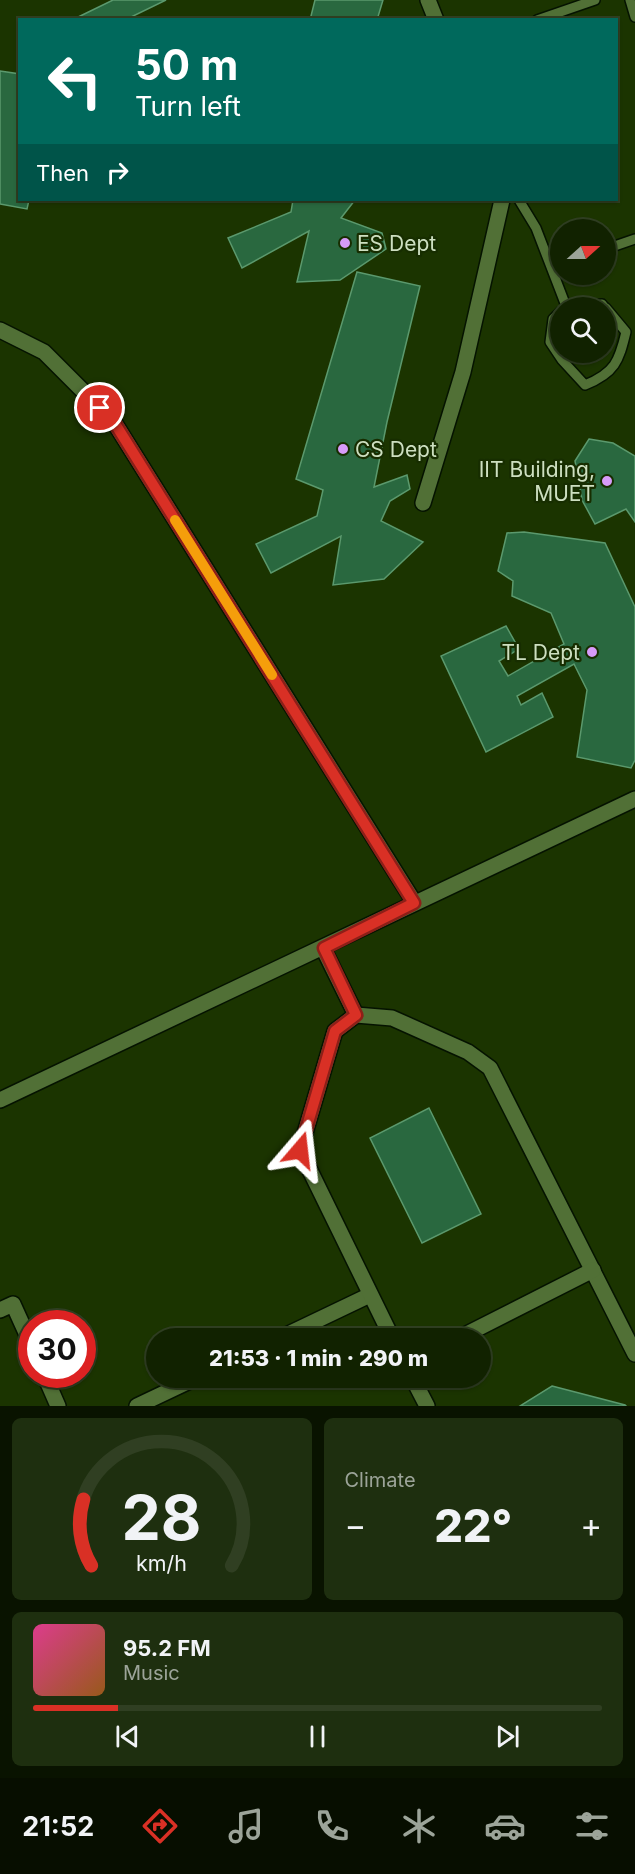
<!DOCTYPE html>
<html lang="en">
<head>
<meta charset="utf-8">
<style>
  :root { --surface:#120; --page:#1e2f0f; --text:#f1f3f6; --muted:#9ca499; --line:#303f22; --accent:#d93025 }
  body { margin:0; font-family:Inter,sans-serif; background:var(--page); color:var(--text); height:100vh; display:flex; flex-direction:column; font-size:22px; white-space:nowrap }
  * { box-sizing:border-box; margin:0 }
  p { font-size:20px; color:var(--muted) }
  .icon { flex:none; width:33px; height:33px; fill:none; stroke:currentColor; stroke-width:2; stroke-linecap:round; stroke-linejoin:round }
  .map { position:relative; height:1406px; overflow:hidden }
  .panel { display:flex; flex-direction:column; gap:12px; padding:12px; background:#091300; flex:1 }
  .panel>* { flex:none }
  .top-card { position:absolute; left:18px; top:18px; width:600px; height:183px; border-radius:0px; box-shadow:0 2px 4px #0004,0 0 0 2px var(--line); background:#00695c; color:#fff; overflow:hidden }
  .needle { width:39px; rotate:69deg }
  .fabs { position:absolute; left:550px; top:219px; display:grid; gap:12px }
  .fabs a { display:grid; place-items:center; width:66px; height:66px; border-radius:50%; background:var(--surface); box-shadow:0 2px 4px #0004,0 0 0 2px var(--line); font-size:30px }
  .speed { position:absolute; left:18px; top:1310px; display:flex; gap:12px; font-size:30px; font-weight:700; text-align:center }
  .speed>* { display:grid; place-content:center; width:78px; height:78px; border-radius:50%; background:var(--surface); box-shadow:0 2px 4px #0004,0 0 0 2px var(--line); line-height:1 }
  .speed .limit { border:9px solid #d22; background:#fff; color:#111 }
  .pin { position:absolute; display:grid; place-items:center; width:51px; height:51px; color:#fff; margin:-26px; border:3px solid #fff; border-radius:50%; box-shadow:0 2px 6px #0007 }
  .me { position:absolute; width:66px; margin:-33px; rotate:17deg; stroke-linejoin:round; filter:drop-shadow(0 0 4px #0008) }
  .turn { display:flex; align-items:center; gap:21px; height:126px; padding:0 18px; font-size:27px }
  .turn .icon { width:78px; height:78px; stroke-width:2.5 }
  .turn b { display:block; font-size:42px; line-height:51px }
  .then { display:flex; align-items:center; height:57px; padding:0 18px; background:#0003; gap:12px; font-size:22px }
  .big { font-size:45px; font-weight:800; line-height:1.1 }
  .panel .widget { flex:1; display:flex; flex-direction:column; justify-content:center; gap:9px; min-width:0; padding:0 21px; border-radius:9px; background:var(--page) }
  .panel .dial { align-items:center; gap:0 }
  .dial svg { height:156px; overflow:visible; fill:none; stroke:var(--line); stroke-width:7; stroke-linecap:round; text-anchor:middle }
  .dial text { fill:var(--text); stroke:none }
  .song { display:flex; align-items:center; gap:18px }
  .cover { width:72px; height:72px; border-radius:9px; background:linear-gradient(135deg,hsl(330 70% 55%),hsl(30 70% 35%)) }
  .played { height:6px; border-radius:3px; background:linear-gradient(90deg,var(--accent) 15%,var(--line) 15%) }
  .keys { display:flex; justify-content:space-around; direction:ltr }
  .heat { display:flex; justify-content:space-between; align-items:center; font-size:33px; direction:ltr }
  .panel .tiles { flex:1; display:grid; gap:12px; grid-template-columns:1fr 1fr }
  .widget:last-child { grid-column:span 2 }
  .trip { position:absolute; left:146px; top:1328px; width:345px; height:60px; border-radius:30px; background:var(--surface); box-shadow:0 2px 4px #0004,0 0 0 2px var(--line); font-weight:800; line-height:60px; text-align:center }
  .tabs { display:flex; height:96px; justify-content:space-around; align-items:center; background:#070e00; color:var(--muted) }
  .tabs .icon { width:42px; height:42px }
  .tabs .current { color:var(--accent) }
  .tabs b { font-size:27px; color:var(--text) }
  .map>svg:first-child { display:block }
  .built { fill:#1b3400; fill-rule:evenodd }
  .building { fill:#29683f; stroke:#5b996d; stroke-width:1.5 }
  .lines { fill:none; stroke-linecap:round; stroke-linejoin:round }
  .lane-casing { stroke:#051300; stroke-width:12 }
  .street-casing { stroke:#051300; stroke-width:18 }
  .lane { stroke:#517036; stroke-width:9 }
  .street { stroke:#517036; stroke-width:15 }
  .route-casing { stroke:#8d1f18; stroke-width:15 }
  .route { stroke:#d93025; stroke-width:10 }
  .slow { stroke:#f59e0b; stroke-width:10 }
  .poi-dot { fill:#d79bf9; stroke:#172d00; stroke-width:2 }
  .labels { text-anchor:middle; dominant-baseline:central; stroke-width:4.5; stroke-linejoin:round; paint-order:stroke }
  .poi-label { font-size:21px; fill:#cddfc0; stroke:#172d00; text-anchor:start }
</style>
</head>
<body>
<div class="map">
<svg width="635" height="1406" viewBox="0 0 635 1406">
  <rect width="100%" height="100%" fill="#172d00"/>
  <path class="built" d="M0 0H635V1406H0ZM20 20H616V200H20ZM561 230H606V274H561ZM561 308H606V352H561ZM32 1323H82V1374H32ZM156 1338H480V1377H156Z"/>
  <g class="building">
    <path d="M113 0H166L125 20H72Z"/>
    <path d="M315 0H383L377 20H310Z"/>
    <path d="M0 71 20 74V200H29L27 209 0 204Z"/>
    <path d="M293 200H355L341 218 382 233 386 249 340 280 297 282 309 231 242 268 228 238 291 212Z"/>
    <path d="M357 272 420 286 387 422 374 487 407 475 410 489 390 501 381 521 423 542 384 579 333 585 341 536 271 573 256 544 317 516 323 490 296 479Z"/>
    <path d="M589 439 613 443 635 456V522L626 509 595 524 582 500 575 461Z"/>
    <path d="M524 532 605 543 635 607V760L631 768 577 757 587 690 574 664 517 696 521 705 542 693 553 717 486 752 441 656 506 626 519 649 499 661 508 676 564 644 551 613 512 596 513 581 498 571 507 533Z"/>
    <path d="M429 1108 481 1214 422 1243 370 1138Z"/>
    <path d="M552 1386 625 1405 626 1406H520Z"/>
  </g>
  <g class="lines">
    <g class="lane-casing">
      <g id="lane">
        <path d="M630 0 635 17"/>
        <path d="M537 20 595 0"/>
        <path d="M519 200 536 228 566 306"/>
        <path d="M606 249 635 239"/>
        <path d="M564 308 602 304 605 308"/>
        <path d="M561 311 553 319 550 342 562 360 585 385C615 373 619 361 626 332L606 308"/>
      </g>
    </g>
    <g class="street-casing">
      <g id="street">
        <path d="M428 0 436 20"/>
        <path d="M0 330 44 352 114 422 414 902"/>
        <path d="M423 503 463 372 502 200"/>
        <path d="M323 948 356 1015"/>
        <path d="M0 1100 635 799"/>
        <path d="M0 1310 13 1304 32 1346"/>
        <path d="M280 1338 370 1295"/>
        <path d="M392 1338 300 1150 335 1031 356 1015 392 1018 468 1052 490 1068 635 1354"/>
        <path d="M459 1338 593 1270"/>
        <path d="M44 1374 58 1406"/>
        <path d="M412 1377 427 1406"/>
        <path d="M137 1406 198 1377"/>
      </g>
    </g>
    <use href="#lane" class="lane"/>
    <use href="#street" class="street"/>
  </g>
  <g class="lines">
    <g class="route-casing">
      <path id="route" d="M100 408 114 422 414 903 324 948 356 1015 335 1031 300 1150"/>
    </g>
    <use href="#route" class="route"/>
    <path class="slow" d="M175 520 272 675"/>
  </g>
  <g class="poi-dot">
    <circle cx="345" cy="243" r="6"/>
    <circle cx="343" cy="449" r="6"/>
    <circle cx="607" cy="481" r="6"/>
    <circle cx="592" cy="652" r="6"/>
  </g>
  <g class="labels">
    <g class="poi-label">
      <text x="357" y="243">ES Dept</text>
      <text x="355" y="449">CS Dept</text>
      <text x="595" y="469" text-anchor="end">IIT Building,<tspan x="595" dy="24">MUET</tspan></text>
      <text x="580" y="652" text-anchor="end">TL Dept</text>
    </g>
  </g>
</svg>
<div class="fabs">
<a><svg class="needle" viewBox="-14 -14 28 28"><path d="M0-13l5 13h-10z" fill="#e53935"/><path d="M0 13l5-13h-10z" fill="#9ca499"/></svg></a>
<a><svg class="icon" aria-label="search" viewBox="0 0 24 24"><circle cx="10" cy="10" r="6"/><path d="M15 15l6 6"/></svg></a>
</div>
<div class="speed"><div class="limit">30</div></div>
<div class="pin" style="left:100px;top:408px;background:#d93025"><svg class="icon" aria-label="arrive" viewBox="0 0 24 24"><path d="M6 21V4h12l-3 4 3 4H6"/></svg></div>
<svg class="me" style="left:300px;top:1150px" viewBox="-20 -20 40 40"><path d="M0-17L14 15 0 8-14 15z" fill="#d93025" stroke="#fff" stroke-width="4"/></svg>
<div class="trip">21:53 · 1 min · 290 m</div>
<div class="top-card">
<div class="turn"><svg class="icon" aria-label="left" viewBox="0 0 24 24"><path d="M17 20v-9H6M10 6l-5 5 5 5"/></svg><div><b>50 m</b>Turn left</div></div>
<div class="then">Then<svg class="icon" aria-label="right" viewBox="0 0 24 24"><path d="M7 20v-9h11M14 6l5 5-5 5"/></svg></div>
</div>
</div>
<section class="panel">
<div class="tiles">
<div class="widget dial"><svg viewBox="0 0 100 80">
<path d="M14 69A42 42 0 1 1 86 69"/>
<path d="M14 69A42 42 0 0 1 10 35" stroke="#d93025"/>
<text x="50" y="56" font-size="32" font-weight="700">28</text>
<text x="50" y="72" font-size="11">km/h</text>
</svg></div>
<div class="widget"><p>Climate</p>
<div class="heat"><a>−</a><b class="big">22°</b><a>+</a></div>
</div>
<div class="widget">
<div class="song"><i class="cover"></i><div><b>95.2 FM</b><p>Music</p></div></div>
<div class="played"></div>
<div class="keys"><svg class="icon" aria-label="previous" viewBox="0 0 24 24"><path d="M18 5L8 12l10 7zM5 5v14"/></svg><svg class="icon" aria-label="pause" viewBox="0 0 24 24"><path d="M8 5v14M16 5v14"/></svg><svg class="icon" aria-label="next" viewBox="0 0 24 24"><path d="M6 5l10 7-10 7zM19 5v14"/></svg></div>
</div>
</div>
</section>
<nav class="tabs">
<b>21:52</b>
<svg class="icon current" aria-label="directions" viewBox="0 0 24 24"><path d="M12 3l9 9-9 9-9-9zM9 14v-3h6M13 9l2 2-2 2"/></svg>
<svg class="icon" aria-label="music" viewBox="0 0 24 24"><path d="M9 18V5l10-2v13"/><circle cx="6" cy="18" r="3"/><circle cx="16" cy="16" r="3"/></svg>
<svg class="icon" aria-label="phone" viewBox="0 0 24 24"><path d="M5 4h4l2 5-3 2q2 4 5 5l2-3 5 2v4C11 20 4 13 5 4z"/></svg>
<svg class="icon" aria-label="climate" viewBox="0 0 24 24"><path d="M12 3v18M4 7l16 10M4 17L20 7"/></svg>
<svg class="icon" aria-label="car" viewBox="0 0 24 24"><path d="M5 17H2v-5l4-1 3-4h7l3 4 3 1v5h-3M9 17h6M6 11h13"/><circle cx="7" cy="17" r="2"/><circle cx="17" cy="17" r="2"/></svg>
<svg class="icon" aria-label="filters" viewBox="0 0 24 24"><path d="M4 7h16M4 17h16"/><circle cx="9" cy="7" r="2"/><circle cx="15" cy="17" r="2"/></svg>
</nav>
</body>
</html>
